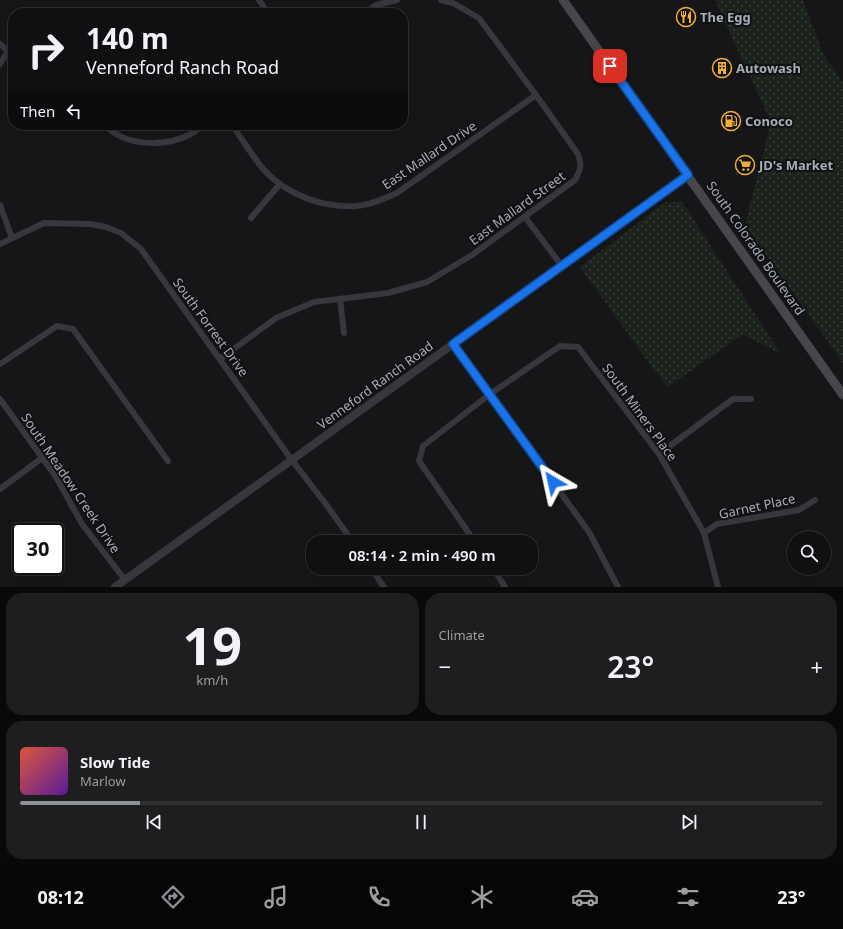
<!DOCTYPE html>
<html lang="en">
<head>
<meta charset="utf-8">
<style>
  :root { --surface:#101012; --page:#1e1e20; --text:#f1f3f6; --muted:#9c9d9f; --line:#303032; --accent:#8c9099 }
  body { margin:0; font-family:"Noto Sans",sans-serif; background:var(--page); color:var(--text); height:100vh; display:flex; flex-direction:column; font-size:15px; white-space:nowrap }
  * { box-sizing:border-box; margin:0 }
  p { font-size:13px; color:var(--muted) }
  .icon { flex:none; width:22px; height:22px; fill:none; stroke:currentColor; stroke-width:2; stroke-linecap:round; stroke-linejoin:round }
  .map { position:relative; height:587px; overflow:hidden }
  .side { display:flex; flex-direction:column; gap:6px; padding:6px; background:#09090a; flex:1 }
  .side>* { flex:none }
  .banner { position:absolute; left:8px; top:8px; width:400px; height:122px; border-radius:16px; box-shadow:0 2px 10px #0003,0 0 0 1px var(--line); background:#101012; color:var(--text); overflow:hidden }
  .fabs { position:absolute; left:787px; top:531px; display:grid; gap:8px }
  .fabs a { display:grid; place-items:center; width:44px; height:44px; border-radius:50%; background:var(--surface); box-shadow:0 2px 10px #0003,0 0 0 1px var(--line); font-size:20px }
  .speed { position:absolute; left:12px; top:523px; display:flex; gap:8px; font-size:20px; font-weight:700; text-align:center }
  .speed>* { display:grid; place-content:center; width:52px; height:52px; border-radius:50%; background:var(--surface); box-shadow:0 2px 10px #0003,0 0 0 1px var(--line); line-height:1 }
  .speed .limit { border:2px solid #111; border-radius:6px; background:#fff; color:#111 }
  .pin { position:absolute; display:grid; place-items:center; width:34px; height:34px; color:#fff; margin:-17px; border-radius:8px; box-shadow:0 2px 6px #0006 }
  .me { position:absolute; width:44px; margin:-22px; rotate:324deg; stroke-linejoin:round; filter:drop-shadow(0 0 3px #0008) }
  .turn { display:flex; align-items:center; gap:14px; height:84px; padding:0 12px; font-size:18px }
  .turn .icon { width:52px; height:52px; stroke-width:2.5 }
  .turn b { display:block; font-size:28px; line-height:34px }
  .then { display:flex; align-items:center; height:38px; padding:0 12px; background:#0003; gap:8px; font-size:15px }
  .big { font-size:30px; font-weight:600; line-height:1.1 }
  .side .widget { flex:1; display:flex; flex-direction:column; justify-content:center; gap:6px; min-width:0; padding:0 14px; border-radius:16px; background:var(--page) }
  .side .dial { align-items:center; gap:0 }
  .dial b { font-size:52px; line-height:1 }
  .song { display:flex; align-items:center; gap:12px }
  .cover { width:48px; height:48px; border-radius:6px; background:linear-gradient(135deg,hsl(10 70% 55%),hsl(270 70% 35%)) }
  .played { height:4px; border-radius:2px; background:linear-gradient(90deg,var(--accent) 15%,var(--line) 15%) }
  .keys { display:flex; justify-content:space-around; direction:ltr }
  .heat { display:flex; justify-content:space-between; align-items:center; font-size:22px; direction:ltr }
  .side .tiles { flex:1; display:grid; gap:6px; grid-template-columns:1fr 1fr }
  .widget:last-child { grid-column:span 2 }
  .trip { position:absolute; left:306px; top:535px; width:232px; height:40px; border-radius:16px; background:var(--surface); box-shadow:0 2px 10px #0003,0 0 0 1px var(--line); font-weight:600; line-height:40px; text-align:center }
  .menu { display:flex; height:64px; justify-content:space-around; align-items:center; background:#060607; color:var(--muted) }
  .menu .icon { width:28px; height:28px }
  .menu .on { color:var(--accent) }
  .menu b { font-size:18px; color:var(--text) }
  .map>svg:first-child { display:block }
  .grass { fill:url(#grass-dots) }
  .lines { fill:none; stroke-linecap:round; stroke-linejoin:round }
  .minor { stroke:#37383d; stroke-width:6 }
  .tertiary { stroke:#37383d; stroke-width:8 }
  .secondary { stroke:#45474d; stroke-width:9 }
  .route-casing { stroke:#114b97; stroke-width:10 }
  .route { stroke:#1a73e8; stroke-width:7 }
  .labels { text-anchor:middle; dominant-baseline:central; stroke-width:4; stroke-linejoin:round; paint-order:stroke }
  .poi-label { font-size:13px; font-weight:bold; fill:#a8adb8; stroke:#111113; text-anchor:start }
  .street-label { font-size:13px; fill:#a8adb8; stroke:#111113 }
</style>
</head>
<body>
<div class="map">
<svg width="843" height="587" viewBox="0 0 843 587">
  <defs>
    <pattern id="grass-dots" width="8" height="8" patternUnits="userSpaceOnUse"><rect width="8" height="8" fill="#1c231d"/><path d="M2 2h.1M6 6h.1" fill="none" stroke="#3a403c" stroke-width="1.8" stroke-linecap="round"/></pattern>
  </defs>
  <rect width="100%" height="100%" fill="#161618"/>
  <g class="grass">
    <path d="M715 0H803L823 54 843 83V363L745 225 771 122Z"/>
    <path d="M666 202H682L781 354 743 334 668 387 654 370 580 267Z"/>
  </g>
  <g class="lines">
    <g class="minor">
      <path d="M259 0 268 13"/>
      <path d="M365 13 376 5 397 0"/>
      <path d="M0 44 8 51"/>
      <path d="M0 64 8 51 13 47"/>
      <path d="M105 125C125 147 166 147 191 134 195 132 199 128 204 125"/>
      <path d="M232 125C243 140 252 156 264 170 287 195 323 208 356 206 370 205 384 199 397 193L536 95"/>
      <path d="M0 205 12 238"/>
      <path d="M525 217 562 266"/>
      <path d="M251 218 280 184"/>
      <path d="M0 244 44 223 90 224 106 227 121 233 141 249 291 459 325 503 353 542"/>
      <path d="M340 299 344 333"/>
      <path d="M453 344 589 532 618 587"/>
      <path d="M220 359 276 318 314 302 388 293 427 282 472 255 575 180C581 169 582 166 578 154L536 95 479 18 453 3 441 0"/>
      <path d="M0 364 57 326 73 329 168 461"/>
      <path d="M0 399 56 477 82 524 125 580"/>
      <path d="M659 454 733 399H751"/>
      <path d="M0 489 42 458"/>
      <path d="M704 533 717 524 799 510 815 500"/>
      <path d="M475 542 419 461 423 446 490 394 560 346 578 347 659 454 704 533 718 587"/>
      <path d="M371 568 384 587"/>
      <path d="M493 568 505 587"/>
    </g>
    <path class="tertiary" d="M115 587 688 175"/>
    <path class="secondary" d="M563 0 843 395"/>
  </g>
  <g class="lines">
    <g class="route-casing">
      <path id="route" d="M553 482 453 344 688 175 610 66"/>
    </g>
    <use href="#route" class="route"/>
  </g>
  <defs>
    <g id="restaurant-ring" transform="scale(1)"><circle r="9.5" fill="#111113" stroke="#f2b134" stroke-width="1.5"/><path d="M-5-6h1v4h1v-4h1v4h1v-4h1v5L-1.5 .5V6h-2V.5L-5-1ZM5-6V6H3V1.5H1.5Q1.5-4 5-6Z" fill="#f2b134"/></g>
    <g id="building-ring" transform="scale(1)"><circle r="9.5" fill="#111113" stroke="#f2b134" stroke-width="1.5"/><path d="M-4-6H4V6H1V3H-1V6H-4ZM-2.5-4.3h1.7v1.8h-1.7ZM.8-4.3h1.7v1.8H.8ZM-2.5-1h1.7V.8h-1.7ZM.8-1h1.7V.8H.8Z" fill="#f2b134"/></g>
    <g id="fuel-ring" transform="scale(1)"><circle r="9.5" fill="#111113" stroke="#f2b134" stroke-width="1.5"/><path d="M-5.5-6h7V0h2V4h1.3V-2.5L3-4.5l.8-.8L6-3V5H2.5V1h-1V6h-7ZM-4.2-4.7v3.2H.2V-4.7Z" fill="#f2b134"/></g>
    <g id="supermarket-ring" transform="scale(1)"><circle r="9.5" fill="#111113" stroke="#f2b134" stroke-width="1.5"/><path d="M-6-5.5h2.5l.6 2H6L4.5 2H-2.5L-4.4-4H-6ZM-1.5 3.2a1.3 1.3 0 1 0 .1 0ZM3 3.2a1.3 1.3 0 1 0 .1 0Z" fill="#f2b134"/></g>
  </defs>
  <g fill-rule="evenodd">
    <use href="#restaurant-ring" x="686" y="17"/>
    <use href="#building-ring" x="722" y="68"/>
    <use href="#fuel-ring" x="731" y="121"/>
    <use href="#supermarket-ring" x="745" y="165"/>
  </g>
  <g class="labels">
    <g class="poi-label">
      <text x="700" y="17">The Egg</text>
      <text x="736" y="68">Autowash</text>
      <text x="745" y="121">Conoco</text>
      <text x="759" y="165">JD's Market</text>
    </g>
    <g class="street-label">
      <text transform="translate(429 155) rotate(-34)">East Mallard Drive</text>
      <text transform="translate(517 208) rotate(-36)">East Mallard Street</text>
      <text transform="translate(756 248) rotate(55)">South Colorado Boulevard</text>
      <text transform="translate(211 327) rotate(54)">South Forrest Drive</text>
      <text transform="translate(375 385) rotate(-36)">Venneford Ranch Road</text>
      <text transform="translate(640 412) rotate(54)">South Miners Place</text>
      <text transform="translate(71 483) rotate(56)">South Meadow Creek Drive</text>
      <text transform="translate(757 506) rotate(-12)">Garnet Place</text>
    </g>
  </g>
</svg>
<div class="fabs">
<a><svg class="icon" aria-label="search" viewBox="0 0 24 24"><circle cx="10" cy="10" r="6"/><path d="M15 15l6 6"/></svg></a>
</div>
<div class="speed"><div class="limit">30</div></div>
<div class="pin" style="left:610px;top:66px;background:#d93025"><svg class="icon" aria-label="arrive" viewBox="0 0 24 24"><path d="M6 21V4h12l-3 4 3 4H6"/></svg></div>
<svg class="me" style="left:553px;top:482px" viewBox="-20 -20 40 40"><path d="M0-17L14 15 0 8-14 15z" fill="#1a73e8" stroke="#fff" stroke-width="4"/></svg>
<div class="trip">08:14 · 2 min · 490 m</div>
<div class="banner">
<div class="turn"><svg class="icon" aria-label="right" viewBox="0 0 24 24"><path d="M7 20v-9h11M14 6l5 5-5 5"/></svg><div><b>140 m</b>Venneford Ranch Road</div></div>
<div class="then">Then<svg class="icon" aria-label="left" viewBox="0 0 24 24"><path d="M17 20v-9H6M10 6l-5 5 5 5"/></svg></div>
</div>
</div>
<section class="side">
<div class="tiles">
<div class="widget dial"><b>19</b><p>km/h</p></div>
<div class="widget"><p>Climate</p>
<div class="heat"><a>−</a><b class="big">23°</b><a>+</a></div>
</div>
<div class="widget">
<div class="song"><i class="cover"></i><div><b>Slow Tide</b><p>Marlow</p></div></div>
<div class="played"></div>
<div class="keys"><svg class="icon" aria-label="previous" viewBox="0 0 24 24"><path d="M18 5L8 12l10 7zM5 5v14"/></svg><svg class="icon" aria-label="pause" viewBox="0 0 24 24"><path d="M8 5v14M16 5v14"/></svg><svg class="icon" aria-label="next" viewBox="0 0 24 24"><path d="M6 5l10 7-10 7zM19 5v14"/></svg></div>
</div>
</div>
</section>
<nav class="menu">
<b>08:12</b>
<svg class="icon on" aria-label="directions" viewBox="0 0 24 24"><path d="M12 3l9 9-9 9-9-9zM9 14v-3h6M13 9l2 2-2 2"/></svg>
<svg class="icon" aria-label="music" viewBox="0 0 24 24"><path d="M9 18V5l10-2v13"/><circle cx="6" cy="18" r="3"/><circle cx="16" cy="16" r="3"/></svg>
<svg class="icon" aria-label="phone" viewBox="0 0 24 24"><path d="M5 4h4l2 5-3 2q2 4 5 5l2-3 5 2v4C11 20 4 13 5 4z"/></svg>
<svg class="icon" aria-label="climate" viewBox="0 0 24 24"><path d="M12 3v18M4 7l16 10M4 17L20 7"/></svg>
<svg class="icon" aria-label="car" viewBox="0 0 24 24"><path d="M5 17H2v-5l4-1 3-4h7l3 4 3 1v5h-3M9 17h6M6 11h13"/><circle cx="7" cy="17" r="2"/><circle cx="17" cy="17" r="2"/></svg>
<svg class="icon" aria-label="filters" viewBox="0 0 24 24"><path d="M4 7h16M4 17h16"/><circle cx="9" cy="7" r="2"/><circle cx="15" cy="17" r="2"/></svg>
<b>23°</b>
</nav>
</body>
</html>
